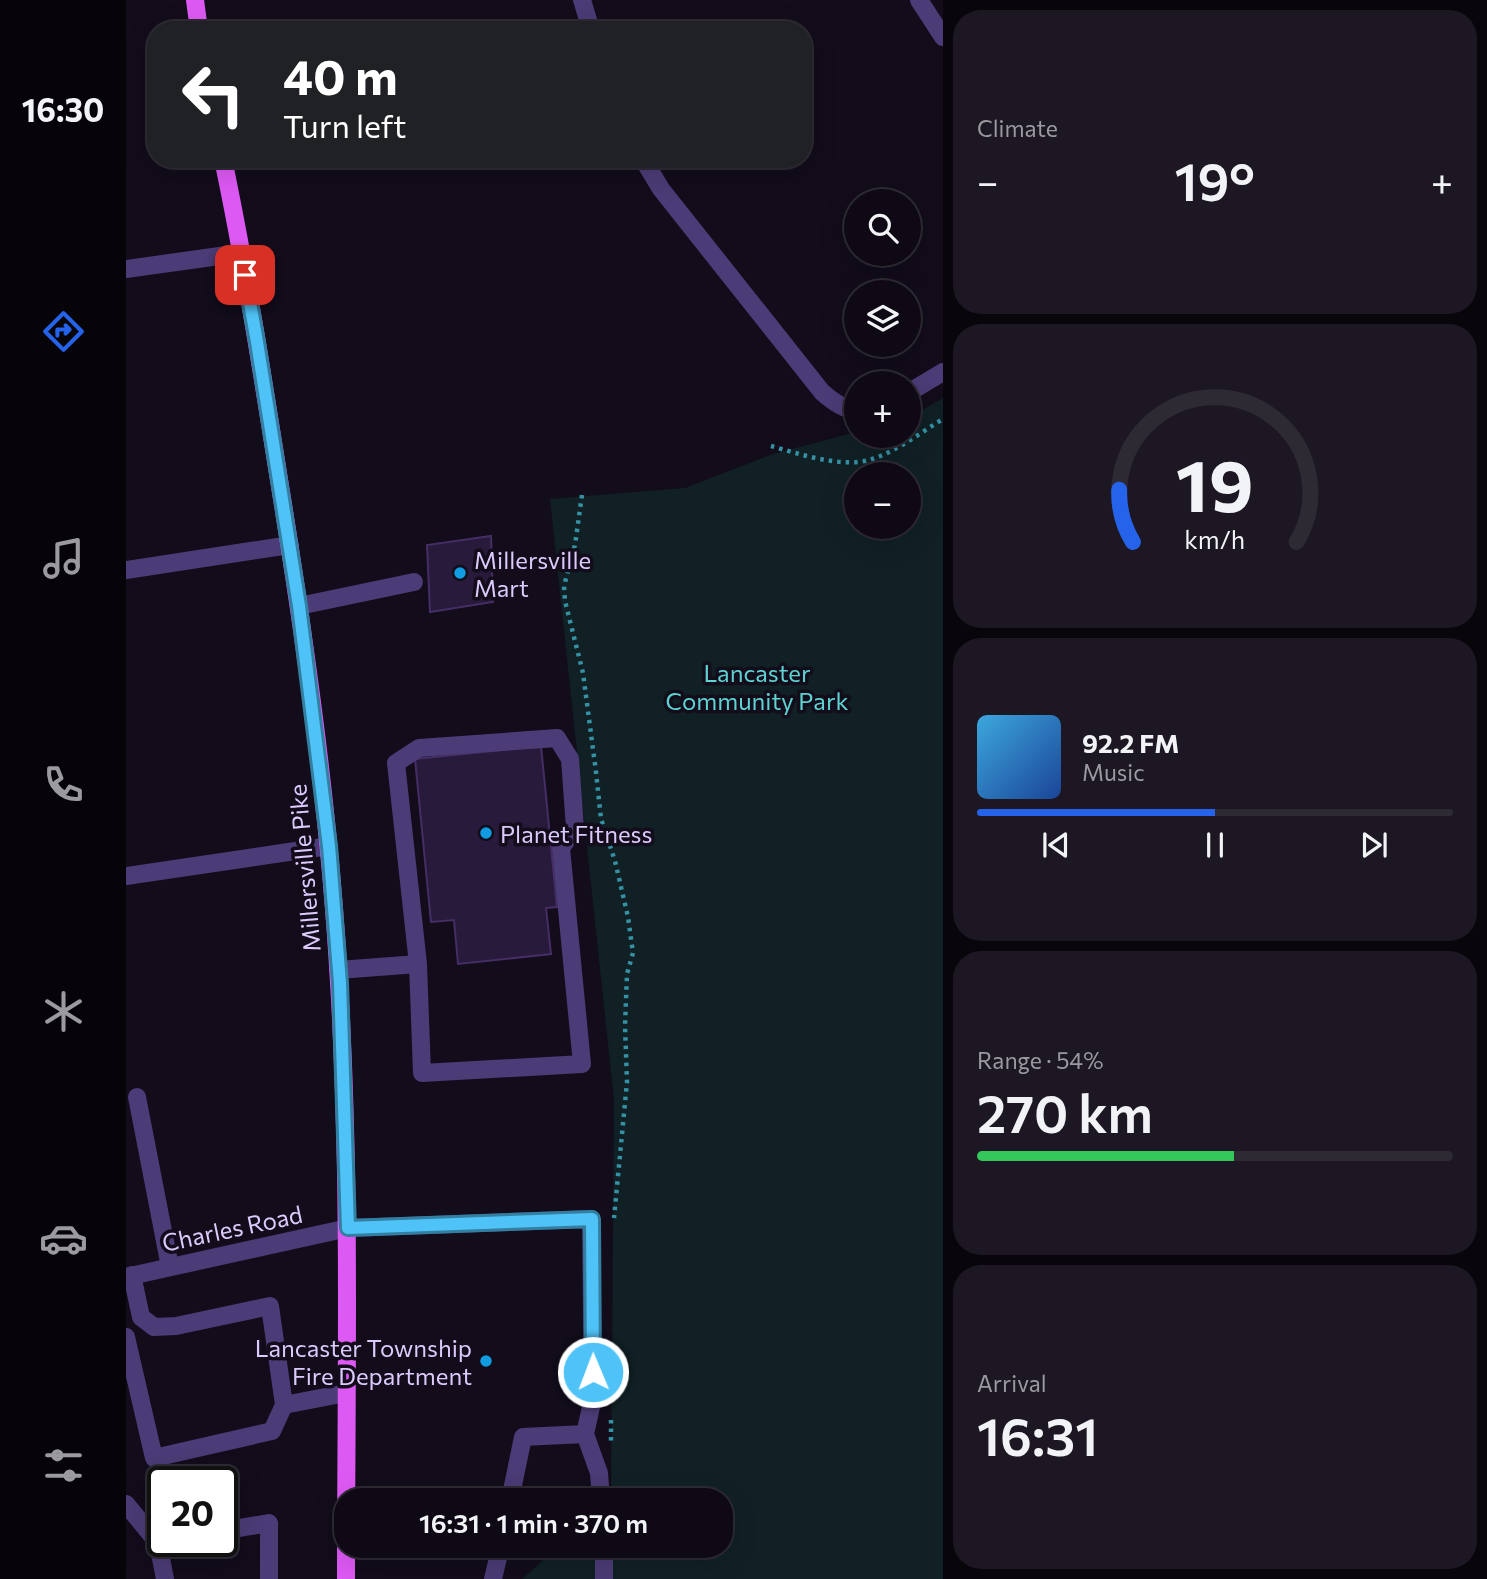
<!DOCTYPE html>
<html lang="en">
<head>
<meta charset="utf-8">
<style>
  :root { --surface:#0e0914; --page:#1c1722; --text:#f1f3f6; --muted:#9b9aa0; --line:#2e2a34; --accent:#2563eb }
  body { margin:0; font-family:Commissioner,sans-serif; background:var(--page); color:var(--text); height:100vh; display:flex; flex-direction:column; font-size:26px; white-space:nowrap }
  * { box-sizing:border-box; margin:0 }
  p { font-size:23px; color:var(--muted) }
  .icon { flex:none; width:38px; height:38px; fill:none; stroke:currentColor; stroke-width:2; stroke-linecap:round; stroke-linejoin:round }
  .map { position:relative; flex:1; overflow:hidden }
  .details { display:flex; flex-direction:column; gap:10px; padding:10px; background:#08050b; width:544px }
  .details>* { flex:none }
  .top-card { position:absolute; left:21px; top:21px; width:665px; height:147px; border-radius:28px; box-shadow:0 7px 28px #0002,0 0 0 2px var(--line); background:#202124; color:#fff; overflow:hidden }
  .buttons { position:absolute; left:718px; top:189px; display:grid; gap:14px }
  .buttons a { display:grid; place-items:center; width:77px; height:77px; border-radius:50%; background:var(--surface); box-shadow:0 7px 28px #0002,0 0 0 2px var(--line); font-size:35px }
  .speed { position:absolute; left:21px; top:1466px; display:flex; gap:14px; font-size:35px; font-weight:700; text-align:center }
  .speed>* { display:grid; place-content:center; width:91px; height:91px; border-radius:50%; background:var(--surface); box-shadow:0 7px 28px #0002,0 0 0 2px var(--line); line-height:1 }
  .speed .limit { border:4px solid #111; border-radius:10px; background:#fff; color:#111 }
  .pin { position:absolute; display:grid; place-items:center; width:60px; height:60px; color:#fff; margin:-30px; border-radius:14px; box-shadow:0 4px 10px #0006 }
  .me { position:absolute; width:77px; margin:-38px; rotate:359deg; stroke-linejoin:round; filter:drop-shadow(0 0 5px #0008) }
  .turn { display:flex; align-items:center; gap:24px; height:147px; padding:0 21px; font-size:32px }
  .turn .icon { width:91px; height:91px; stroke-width:2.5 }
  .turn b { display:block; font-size:49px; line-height:60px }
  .big { font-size:52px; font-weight:600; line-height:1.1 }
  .details .card { flex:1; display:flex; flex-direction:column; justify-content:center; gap:10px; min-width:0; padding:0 24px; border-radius:28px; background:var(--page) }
  .details .dial { align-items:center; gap:0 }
  .dial svg { height:182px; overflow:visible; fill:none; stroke:var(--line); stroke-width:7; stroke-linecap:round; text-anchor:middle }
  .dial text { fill:var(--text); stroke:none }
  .song { display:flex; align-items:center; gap:21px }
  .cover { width:84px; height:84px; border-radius:10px; background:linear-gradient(135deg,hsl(200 70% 55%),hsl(220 70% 35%)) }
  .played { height:7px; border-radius:4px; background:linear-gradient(90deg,var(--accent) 50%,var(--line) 50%) }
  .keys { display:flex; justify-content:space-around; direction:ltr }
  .heat { display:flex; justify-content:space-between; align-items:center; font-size:38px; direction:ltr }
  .charge { height:10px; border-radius:5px; background:linear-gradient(90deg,#34c759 54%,var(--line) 0) }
  .trip { position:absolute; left:208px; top:1488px; width:399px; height:70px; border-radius:28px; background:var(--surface); box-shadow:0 7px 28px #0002,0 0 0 2px var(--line); font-weight:600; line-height:70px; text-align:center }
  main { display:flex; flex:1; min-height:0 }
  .dock { display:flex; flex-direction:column; width:126px; justify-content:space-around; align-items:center; background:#060408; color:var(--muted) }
  .dock .icon { width:49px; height:49px }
  .dock .active { color:var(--accent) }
  .dock b { font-size:32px; color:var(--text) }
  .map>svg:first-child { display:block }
  .green { fill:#102024; fill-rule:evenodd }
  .building { fill:#281a3a; stroke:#452d65; stroke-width:2 }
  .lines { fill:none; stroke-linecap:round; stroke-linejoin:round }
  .path { stroke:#3591a4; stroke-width:4.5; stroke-dasharray:3.5 5; stroke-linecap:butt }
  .minor { stroke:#4b3b76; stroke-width:18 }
  .major { stroke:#dd59f3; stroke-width:18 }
  .route-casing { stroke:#337fa1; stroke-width:18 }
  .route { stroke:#4fc3f7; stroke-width:12 }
  .poi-dot { fill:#119be0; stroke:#120c1b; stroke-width:2.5 }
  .labels { text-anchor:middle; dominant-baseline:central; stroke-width:7; stroke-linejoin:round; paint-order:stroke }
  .poi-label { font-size:24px; fill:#dbcafb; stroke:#120c1b; text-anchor:start }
  .park-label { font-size:24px; fill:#5dd4d2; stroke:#120c1b }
  .street-label { font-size:24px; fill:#dbcafb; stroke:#120c1b }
</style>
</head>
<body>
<main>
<nav class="dock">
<b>16:30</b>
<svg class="icon active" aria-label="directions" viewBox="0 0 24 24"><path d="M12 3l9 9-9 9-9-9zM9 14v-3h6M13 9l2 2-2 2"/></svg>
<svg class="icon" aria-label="music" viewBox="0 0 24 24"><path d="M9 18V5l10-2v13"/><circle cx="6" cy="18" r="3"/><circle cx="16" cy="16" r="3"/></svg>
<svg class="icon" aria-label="phone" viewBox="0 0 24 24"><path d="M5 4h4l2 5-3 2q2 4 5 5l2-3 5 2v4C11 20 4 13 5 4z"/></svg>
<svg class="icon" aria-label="climate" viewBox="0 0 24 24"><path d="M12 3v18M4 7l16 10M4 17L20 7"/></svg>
<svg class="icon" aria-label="car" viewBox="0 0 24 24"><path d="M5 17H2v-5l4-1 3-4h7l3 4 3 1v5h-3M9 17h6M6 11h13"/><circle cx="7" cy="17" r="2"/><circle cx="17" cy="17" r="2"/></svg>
<svg class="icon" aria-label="filters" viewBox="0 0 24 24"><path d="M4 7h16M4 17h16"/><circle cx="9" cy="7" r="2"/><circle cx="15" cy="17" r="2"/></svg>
</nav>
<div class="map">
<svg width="817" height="1579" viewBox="0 0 817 1579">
  <rect width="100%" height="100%" fill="#120c1b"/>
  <path class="green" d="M817 398V1579H396L434 1545H595V1500H485L488 1100 424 499 559 488 647 454 730 432V436H782V418ZM730 474H782V527H730Z"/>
  <g class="building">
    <path d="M365 536 367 602 304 612 301 545Z"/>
    <path d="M415 746 431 907 420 908 425 954 332 964 328 920 305 922 289 759Z"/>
  </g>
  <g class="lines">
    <g class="path">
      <path d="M645 446C673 454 718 469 746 459 771 451 794 433 817 419"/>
      <path d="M456 495 449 545 438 586 439 601 457 673 470 772 475 819 489 861 502 917 507 953 501 974 499 1026 501 1082 488 1218"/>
      <path d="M485 1420V1442"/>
    </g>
    <g class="minor">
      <path d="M456 0 465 30"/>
      <path d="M793 0 817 37"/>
      <path d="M517 159 535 189 696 392C706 401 717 409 730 411"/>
      <path d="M0 269 115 253"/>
      <path d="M782 393 817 372"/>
      <path d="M0 570 164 545"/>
      <path d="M173 606 288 582"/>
      <path d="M0 876 203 846"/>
      <path d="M212 970 292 964 270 763 293 748 431 738 444 759 449 828 435 848 456 1064 296 1073 292 964"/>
      <path d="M11 1097 44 1267"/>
      <path d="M0 1277 222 1228 465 1219 467 1398 459 1434 473 1473 475 1500"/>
      <path d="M0 1337 28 1458 146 1431 158 1405 144 1306 50 1326 28 1327 15 1317 6 1275"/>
      <path d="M158 1405 220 1393"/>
      <path d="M384 1500 397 1437 459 1434"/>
      <path d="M0 1504 32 1543 39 1579"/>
      <path d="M96 1531 143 1523V1579"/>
      <path d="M478 1545V1579"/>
      <path d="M367 1579 375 1545"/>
    </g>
    <g class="major">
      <path d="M69 0 73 30"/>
      <path d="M97 159C120 269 137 380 155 492 181 654 204 819 213 983 225 1182 220 1380 220 1579"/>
    </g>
  </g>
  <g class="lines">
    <g class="route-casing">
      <path id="route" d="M119 275 131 342 173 606 203 846 214 983 222 1228 466 1219 467 1372"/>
    </g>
    <use href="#route" class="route"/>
  </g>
  <g class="poi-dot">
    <circle cx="334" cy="573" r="7"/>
    <circle cx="360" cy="833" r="7"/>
    <circle cx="360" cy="1361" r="7"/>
  </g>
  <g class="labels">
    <g class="poi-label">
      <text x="348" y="559">Millersville<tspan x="348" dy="28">Mart</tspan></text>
      <text x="374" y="833">Planet Fitness</text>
      <text x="346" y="1347" text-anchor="end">Lancaster Township<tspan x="346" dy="28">Fire Department</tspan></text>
    </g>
    <g class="park-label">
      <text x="631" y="672">Lancaster<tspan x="631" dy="28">Community Park</tspan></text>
    </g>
    <g class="street-label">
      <text transform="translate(178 868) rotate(-95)">Millersville Pike</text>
      <text transform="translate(106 1228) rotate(-12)">Charles Road</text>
    </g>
  </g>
</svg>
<div class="buttons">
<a><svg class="icon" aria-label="search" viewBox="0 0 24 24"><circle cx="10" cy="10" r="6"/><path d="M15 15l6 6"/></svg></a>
<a><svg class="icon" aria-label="layers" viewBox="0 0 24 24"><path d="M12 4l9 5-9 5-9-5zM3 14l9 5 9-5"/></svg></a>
<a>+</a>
<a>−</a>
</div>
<div class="speed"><div class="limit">20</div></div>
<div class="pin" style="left:119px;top:275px;background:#d93025"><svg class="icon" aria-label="arrive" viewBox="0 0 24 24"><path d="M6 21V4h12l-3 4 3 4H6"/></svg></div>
<svg class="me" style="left:467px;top:1372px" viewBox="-20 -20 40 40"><circle r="17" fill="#4fc3f7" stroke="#fff" stroke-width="3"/><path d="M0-11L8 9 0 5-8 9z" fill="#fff"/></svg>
<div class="trip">16:31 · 1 min · 370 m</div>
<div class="top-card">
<div class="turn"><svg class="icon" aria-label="left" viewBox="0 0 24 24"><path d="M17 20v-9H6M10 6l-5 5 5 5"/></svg><div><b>40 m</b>Turn left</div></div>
</div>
</div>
<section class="details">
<div class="card"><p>Climate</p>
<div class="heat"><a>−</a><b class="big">19°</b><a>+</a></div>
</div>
<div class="card dial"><svg viewBox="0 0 100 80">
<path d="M14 69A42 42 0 1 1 86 69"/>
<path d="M14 69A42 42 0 0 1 8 46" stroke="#2563eb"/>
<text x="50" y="56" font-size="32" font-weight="700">19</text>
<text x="50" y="72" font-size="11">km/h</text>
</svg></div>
<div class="card">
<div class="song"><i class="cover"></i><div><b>92.2 FM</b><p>Music</p></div></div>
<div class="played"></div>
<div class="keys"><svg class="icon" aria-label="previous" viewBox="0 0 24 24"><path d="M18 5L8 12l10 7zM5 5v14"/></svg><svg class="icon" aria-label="pause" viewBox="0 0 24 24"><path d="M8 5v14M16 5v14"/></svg><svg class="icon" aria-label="next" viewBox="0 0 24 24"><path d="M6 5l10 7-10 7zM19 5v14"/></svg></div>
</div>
<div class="card"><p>Range · 54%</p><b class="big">270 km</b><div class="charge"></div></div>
<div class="card"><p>Arrival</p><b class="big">16:31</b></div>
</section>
</main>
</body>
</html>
